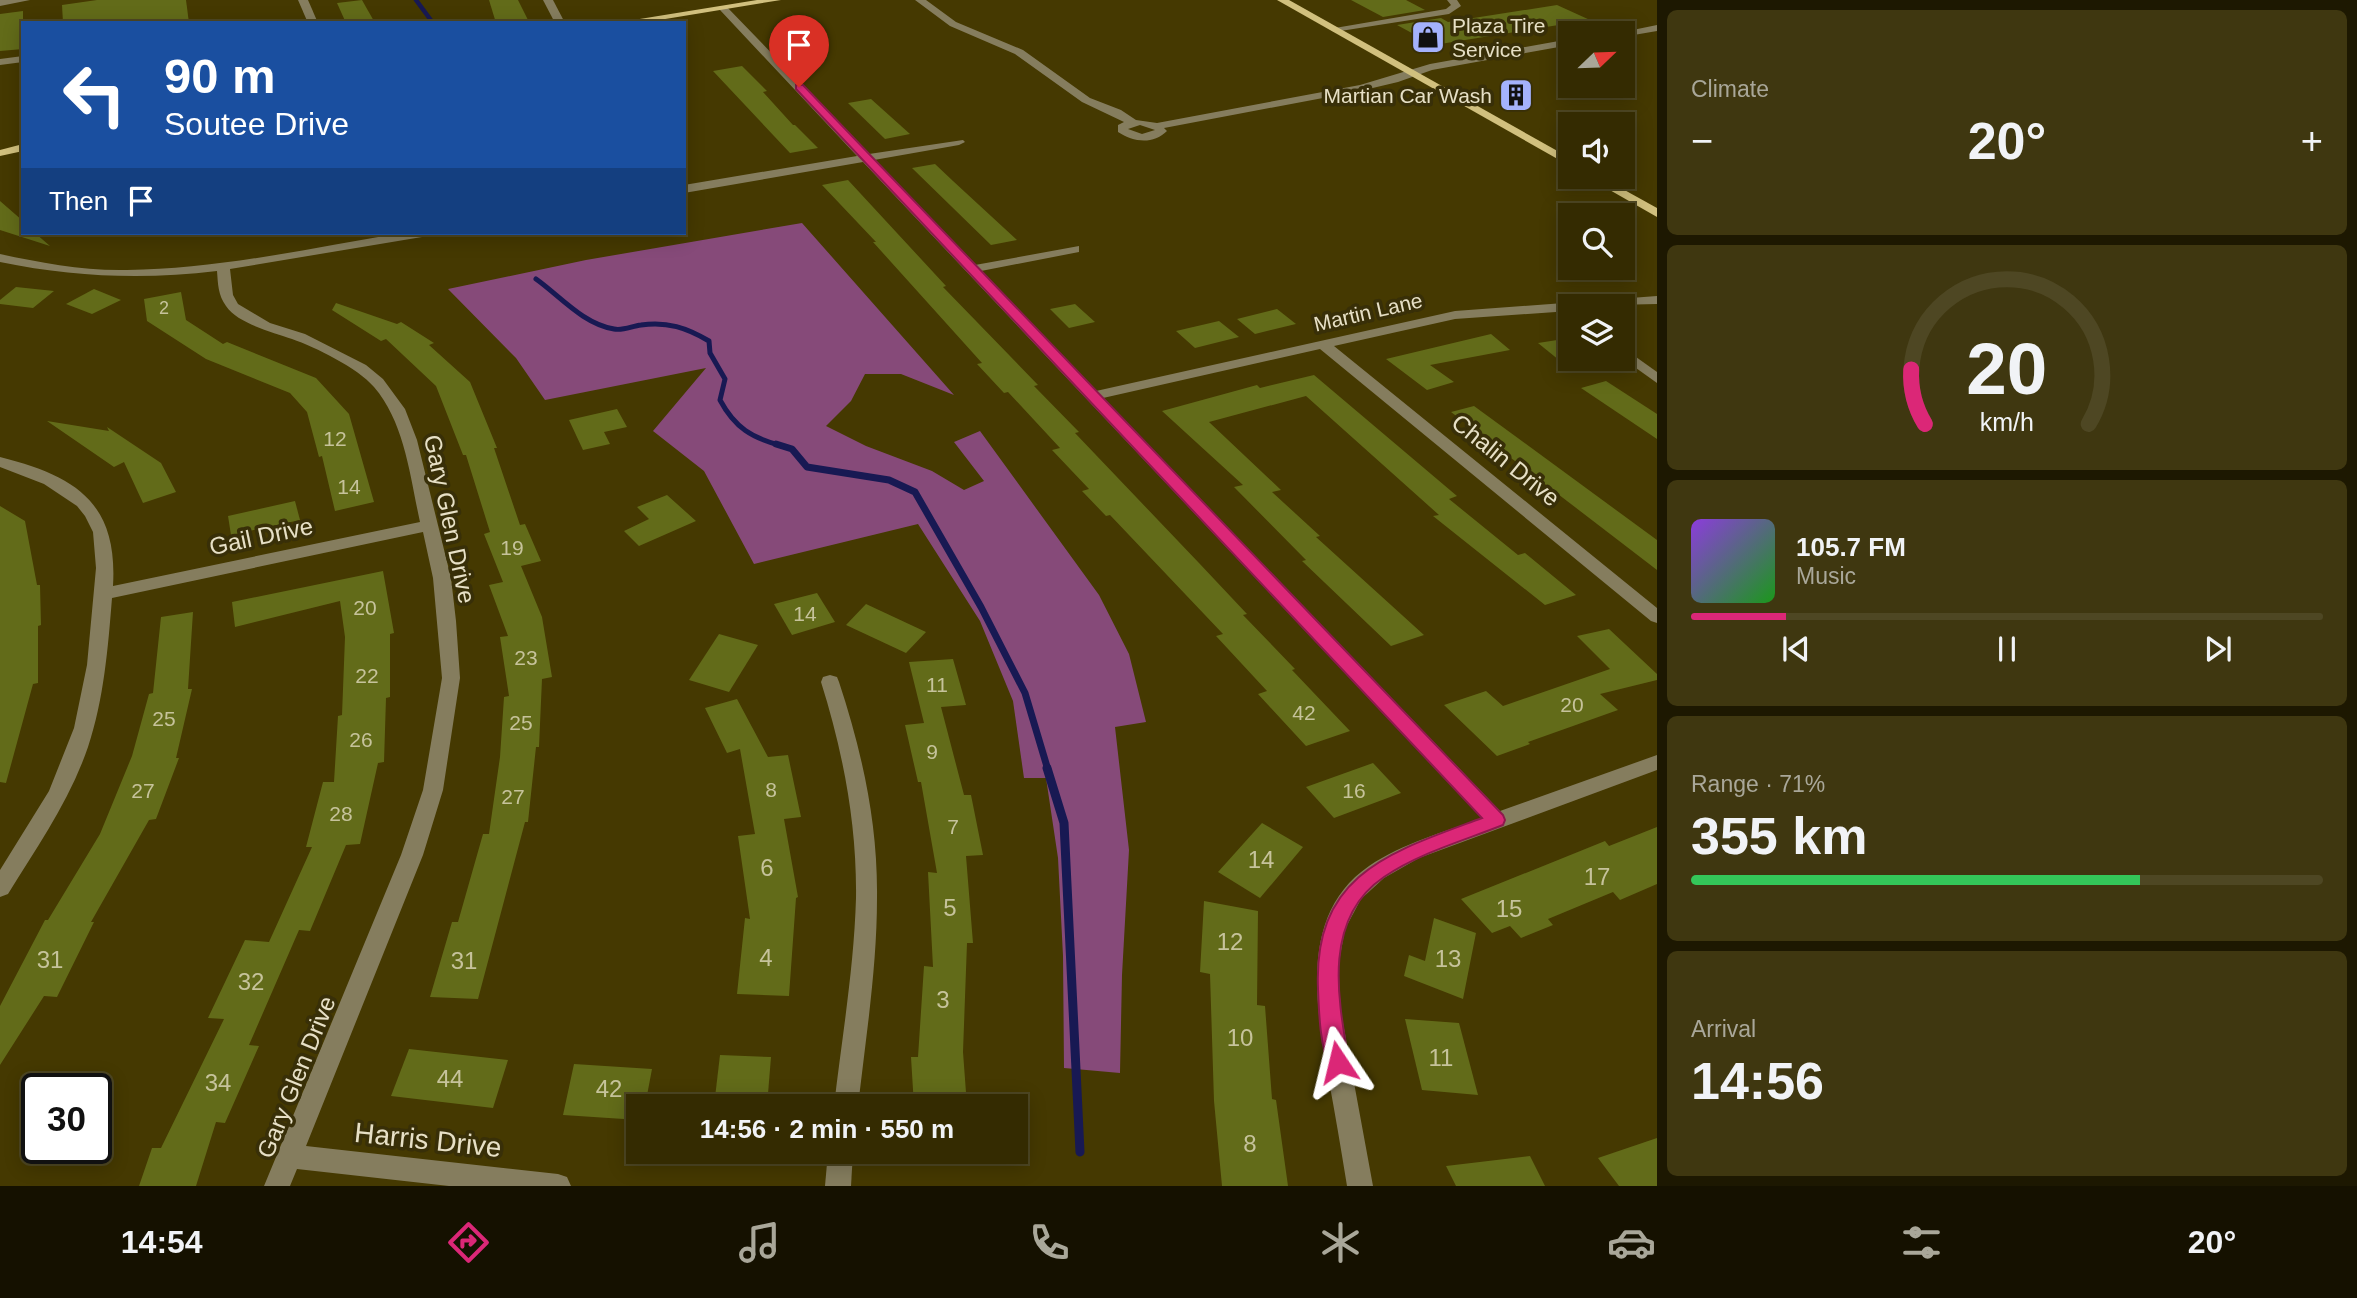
<!DOCTYPE html>
<html lang="en">
<head>
<meta charset="utf-8">
<style>
  :root { --surface:#342b01; --page:#3f3710; --text:#f1f3f6; --muted:#a9a799; --line:#4e4723; --accent:#db2777 }
  body { margin:0; font-family:Arial,sans-serif; background:var(--page); color:var(--text); height:100vh; display:flex; flex-direction:column; font-size:26px; white-space:nowrap }
  * { box-sizing:border-box; margin:0 }
  p { font-size:23px; color:var(--muted) }
  .icon { flex:none; width:38px; height:38px; fill:none; stroke:currentColor; stroke-width:2; stroke-linecap:round; stroke-linejoin:round }
  .map { position:relative; flex:1; overflow:hidden }
  .panel { display:flex; flex-direction:column; gap:10px; padding:10px; background:#1d1801; width:700px }
  .panel>* { flex:none }
  .hud { position:absolute; left:21px; top:21px; width:665px; height:214px; border-radius:0px; box-shadow:0 4px 18px #0003,0 0 0 2px var(--line); background:#1a4fa0; color:#fff; overflow:hidden }
  .needle { width:46px; rotate:67deg }
  .tools { position:absolute; left:1558px; top:21px; display:grid; gap:14px }
  .tools a { display:grid; place-items:center; width:77px; height:77px; border-radius:0px; background:var(--surface); box-shadow:0 4px 18px #0003,0 0 0 2px var(--line); font-size:35px }
  .speed { position:absolute; left:21px; top:1073px; display:flex; gap:14px; font-size:35px; font-weight:700; text-align:center }
  .speed>* { display:grid; place-content:center; width:91px; height:91px; border-radius:50%; background:var(--surface); box-shadow:0 4px 18px #0003,0 0 0 2px var(--line); line-height:1 }
  .speed .limit { border:4px solid #111; border-radius:10px; background:#fff; color:#111 }
  .pin { position:absolute; display:grid; place-items:center; width:60px; height:60px; color:#fff; margin:-72px -30px; border-radius:50% 50% 50% 0; rotate:-45deg; box-shadow:0 0 7px #0007 }
  .pin .icon { rotate:45deg }
  .me { position:absolute; width:77px; margin:-38px; rotate:350deg; stroke-linejoin:round; filter:drop-shadow(0 0 5px #0008) }
  .turn { display:flex; align-items:center; gap:24px; height:147px; padding:0 28px; font-size:32px }
  .turn .icon { width:91px; height:91px; stroke-width:2.5 }
  .turn b { display:block; font-size:49px; line-height:60px }
  .then { display:flex; align-items:center; height:66px; padding:0 28px; background:#0003; gap:14px; font-size:26px }
  .big { font-size:52px; font-weight:800; line-height:1.1 }
  .panel .widget { flex:1; display:flex; flex-direction:column; justify-content:center; gap:10px; min-width:0; padding:0 24px; border-radius:10px; background:var(--page) }
  .panel .dial { align-items:center; gap:0 }
  .dial svg { height:182px; overflow:visible; fill:none; stroke:var(--line); stroke-width:7; stroke-linecap:round; text-anchor:middle }
  .dial text { fill:var(--text); stroke:none }
  .song { display:flex; align-items:center; gap:21px }
  .cover { width:84px; height:84px; border-radius:10px; background:linear-gradient(135deg,hsl(270 70% 55%),hsl(120 70% 35%)) }
  .played { height:7px; border-radius:4px; background:linear-gradient(90deg,var(--accent) 15%,var(--line) 15%) }
  .keys { display:flex; justify-content:space-around; direction:ltr }
  .heat { display:flex; justify-content:space-between; align-items:center; font-size:38px; direction:ltr }
  .charge { height:10px; border-radius:5px; background:linear-gradient(90deg,#34c759 71%,var(--line) 0) }
  .trip { position:absolute; left:626px; top:1094px; width:402px; height:70px; border-radius:0px; background:var(--surface); box-shadow:0 4px 18px #0003,0 0 0 2px var(--line); font-weight:800; line-height:70px; text-align:center }
  .dock { display:flex; height:112px; justify-content:space-around; align-items:center; background:#151100; color:var(--muted) }
  .dock .icon { width:49px; height:49px }
  .dock .current { color:var(--accent) }
  .dock b { font-size:32px; color:var(--text) }
  main { display:flex; flex:1; min-height:0 }
  .map>svg:first-child { display:block }
  .forest { fill:#864a79 }
  .lines { fill:none; stroke-linecap:round; stroke-linejoin:round }
  .stream-far3 { stroke:#181953; stroke-width:4.5 }
  .stream-far2 { stroke:#181953; stroke-width:5 }
  .stream-far1 { stroke:#181953; stroke-width:7 }
  .stream { stroke:#181953; stroke-width:9 }
  .building { fill:#626b19 }
  .minor { fill:#857d5e; fill-rule:evenodd }
  .major { fill:#d1c07e; fill-rule:evenodd }
  .route { fill:#db2777; stroke:#8e194d; stroke-width:2 }
  .labels { text-anchor:middle; dominant-baseline:central; stroke-width:7; stroke-linejoin:round; paint-order:stroke }
  .far-number-label { font-size:18px; fill:#c6c39b }
  .far-poi-label { font-size:21px; fill:#e7e0c6; stroke:#382f08; text-anchor:start }
  .far-street-label { font-size:21px; fill:#e7e0c6; stroke:#382f08 }
  .number-label { font-size:21px; fill:#c6c39b }
  .street-label { font-size:24px; fill:#e7e0c6; stroke:#382f08 }
  .near-number-label { font-size:24px; fill:#c6c39b }
  .near-street-label { font-size:28px; fill:#e7e0c6; stroke:#382f08 }
</style>
</head>
<body>
<main>
<div class="map">
<svg width="1657" height="1186" viewBox="0 0 1657 1186">
  <rect width="100%" height="100%" fill="#453901"/>
  <path class="forest" d="M802 223 954 395 901 374H865L851 401 826 426 866 446 932 471 964 490 984 481 954 442 980 431 1099 595 1129 654 1146 722 1115 727 1129 850 1122 975 1120 1073 1064 1068 1063 956 1058 858 1046 778H1024L1013 701 980 621 918 524 754 564 704 471 653 431 706 368 545 400 516 358 448 289 586 260Z"/>
  <g class="lines">
    <path class="stream-far3" d="M416 0 433 23"/>
    <path class="stream-far2" d="M536 279C560 296 583 324 614 329 623 331 632 326 641 325 667 321 687 328 709 341L710 353 725 379 720 400C735 428 752 438 782 446"/>
    <path class="stream-far1" d="M776 444 792 449 807 467 889 480 915 492 981 607 1025 693 1048 770"/>
    <path class="stream" d="M1047 768 1064 823 1080 1152"/>
  </g>
  <g class="building">
    <path d="M97 0H186L189 23H63L62 5Z"/>
    <path d="M362 0 375 23H346L337 3Z"/>
    <path d="M489 0H518L528 20 496 23Z"/>
    <path d="M1351 0H1406L1425 10 1383 17Z"/>
    <path d="M1557 5 1590 20 1434 45 1397 25 1441 18 1448 22Z"/>
    <path d="M23 11V49L0 51V14Z"/>
    <path d="M742 66 767 91 763 92 793 125H795L818 148 790 153 713 71Z"/>
    <path d="M871 99 910 134 885 139 848 103Z"/>
    <path d="M935 164 953 181 1017 240 991 245 912 168Z"/>
    <path d="M848 180 946 286 943 287 1038 385 1034 386 1079 432 1075 433 1199 563 1247 614 1243 615 1295 669 1292 670 1350 731 1306 746 1258 694 1267 691 1216 636 1223 634 1110 515 1106 516 1082 491 1089 489 1052 450 1060 448 1008 392 1004 393 977 364 982 363 873 242H876L822 185Z"/>
    <path d="M0 201 23 221V233H35L50 246 0 230Z"/>
    <path d="M16 287 54 291 33 308 0 304V300Z"/>
    <path d="M94 289 121 300 92 314 66 304Z"/>
    <path d="M181 292 186 320 223 344 227 342 316 378 349 414 374 502 335 511 322 456 319 457 307 412 290 393 206 359 147 321 144 299Z"/>
    <path d="M336 303 397 324 401 322 434 343 429 345 470 382 497 448H494L520 525 525 524 541 561 521 566 542 617 552 677 542 679 539 747H536L528 822H525L478 999 430 997 452 922H458L483 834H489L500 757 504 697 509 696 500 637 508 636 489 585 503 582 484 534 490 532 466 455H463L436 386 386 339 381 341 332 310Z"/>
    <path d="M1075 304 1095 322 1069 328 1050 309Z"/>
    <path d="M1277 309 1296 324 1255 334 1237 319Z"/>
    <path d="M1219 321 1239 337 1195 348 1176 331Z"/>
    <path d="M1491 334 1510 350 1430 365 1454 382 1427 390 1386 359Z"/>
    <path d="M1570 338V369L1538 343Z"/>
    <path d="M1314 375 1457 496 1449 499 1518 555 1525 553 1576 595 1545 605 1433 516 1439 515 1306 396 1209 422 1281 490 1272 492 1320 536 1316 537 1424 635 1391 646 1302 561 1306 560 1234 487 1243 485 1162 411 1257 385 1260 388Z"/>
    <path d="M1606 381 1657 414V439L1581 388Z"/>
    <path d="M1474 406 1657 540V570L1451 412Z"/>
    <path d="M617 409 627 427 604 432 610 444 583 450 569 420Z"/>
    <path d="M47 421 109 431 107 427 161 463 176 492 143 503 124 462 114 467Z"/>
    <path d="M667 495 696 521 639 546 624 531 649 519 637 507Z"/>
    <path d="M295 501 300 520 231 535 228 516Z"/>
    <path d="M0 506 25 521 37 585H40L41 625 38 626V683L33 684 6 783 0 782Z"/>
    <path d="M383 571 394 633 390 634V697L386 698 384 762 378 763 360 844 346 845 310 931 299 930 249 1045 259 1046 225 1123 216 1122 196 1186H139L152 1148H161L224 1019 208 1018 245 940 269 942 312 847H306L323 782H334L338 716 342 715 345 637 340 601 235 627 232 602Z"/>
    <path d="M817 593 835 622 792 635 774 604Z"/>
    <path d="M866 604 926 632 906 653 846 625Z"/>
    <path d="M193 612 188 689H192L176 758H179L156 819 149 820 91 922H94L57 997 44 996 0 1065V1006L45 920H48L100 834 132 756 149 694 153 693 161 617Z"/>
    <path d="M1609 629 1657 674V680L1600 694 1618 710 1528 742 1530 744 1497 756 1444 705 1486 691 1503 706 1610 669 1577 636Z"/>
    <path d="M719 634 758 645 729 692 689 680Z"/>
    <path d="M953 659 966 705 941 707 964 795H971L983 855 966 856 973 943H967L963 1052 967 1106H914L911 1057H918L924 966 933 967 928 872 937 873 921 782H918L905 725 924 723 909 662Z"/>
    <path d="M737 699 768 757 788 755 801 817 784 819 798 897 796 898 789 996 737 994 745 918 750 919 738 836 755 834 740 749 727 753 705 708Z"/>
    <path d="M1373 763 1401 793 1334 818 1306 787Z"/>
    <path d="M1262 823 1303 847 1260 898 1218 872Z"/>
    <path d="M1657 827V884L1620 900 1613 892 1548 919 1553 925 1521 938 1510 926 1492 933 1461 899 1605 841 1609 846Z"/>
    <path d="M1204 901 1258 911 1257 1005 1265 1006 1272 1099 1276 1100 1288 1186H1222L1214 1101 1210 974 1200 972Z"/>
    <path d="M1434 918 1476 933 1463 999 1404 976 1409 955 1425 961Z"/>
    <path d="M1405 1019 1459 1023 1478 1095 1422 1090Z"/>
    <path d="M409 1049 508 1060 493 1108 391 1096Z"/>
    <path d="M720 1055 771 1057 767 1106H714Z"/>
    <path d="M574 1064 652 1069 645 1106H639V1120L563 1115Z"/>
    <path d="M1657 1138V1186H1619L1598 1158Z"/>
    <path d="M1530 1156 1545 1186H1456L1446 1166Z"/>
  </g>
  <g class="lines">
    <g class="minor">
      <path d="M0 0H30L0 6Z"/>
      <path d="M298 0H308L318 23H308Z"/>
      <path d="M543 0H553L565 23H555Z"/>
      <path d="M915 0H926L956 22 1023 50 1090 98 1121 110 1136 120 1157 123 1360 85 1430 64 1570 39V45L1432 70 1398 82 1360 91 1164 128 1167 131C1153 145 1133 142 1118 132V125L1124 122 1082 102 1015 54 950 26ZM1140 125 1155 130 1142 134 1128 129Z"/>
      <path d="M1447 0H1457L1461 6 1449 14 1334 32 1329 29 1446 9 1451 5Z"/>
      <path d="M720 6H726L869 154 963 140 965 142 959 145 874 160 975 265 1079 246V252L981 271 1096 391 1455 311 1657 296V304L1570 306V311L1455 319 1334 346 1657 608V623L1651 621 1320 349 1103 398 1500 811 1657 755V770L1419 858 1384 878 1361 899 1345 929 1338 967 1341 1012 1373 1186H1347C1341 1149 1335 1113 1328 1076 1316 1005 1299 914 1369 866 1403 843 1444 832 1482 818L863 162 684 193V185L857 156 720 10Z"/>
      <path d="M1657 25V31L1622 37V33H1618Z"/>
      <path d="M23 56V62L0 65V59Z"/>
      <path d="M401 233H428L422 237 230 269 233 295 238 304 270 323 305 334 366 365 383 379 405 409 417 440 451 578 456 621 460 678 443 790 423 855 306 1146 558 1174 567 1177 571 1186H449L297 1169 290 1186H264L401 855 423 790 442 678 433 578 423 532 112 598C108 648 104 699 88 747 70 800 37 847 8 894L0 897V870L49 791 74 728 87 665 96 568 93 532 85 516 77 506 44 484 0 467V457C76 476 118 503 113 586L420 522C410 477 405 423 374 387 358 368 315 347 292 339 273 332 238 324 226 306 218 295 218 284 217 271 143 280 73 277 0 262V254C42 263 84 271 127 270 219 269 311 248 401 233Z"/>
      <path d="M1622 347 1657 372V383L1622 358Z"/>
      <path d="M830 675 837 677 839 682C862 752 878 823 877 898 877 967 866 1037 858 1106H834C842 1037 854 968 856 898 857 824 843 752 821 682L823 677Z"/>
      <path d="M828 1152H853L851 1186H825Z"/>
    </g>
    <g class="major">
      <path d="M757 0H781L641 23H615Z"/>
      <path d="M1277 0H1289L1570 158V166Z"/>
      <path d="M23 144V151L0 156V150Z"/>
      <path d="M1587 177H1601L1657 208V217Z"/>
    </g>
  </g>
  <path class="route" d="M796 85H803L1503 815 1505 820 1503 825C1463 841 1419 853 1384 877 1322 919 1338 999 1349 1062L1346 1068 1338 1071 1330 1068C1320 1046 1319 1014 1318 989 1313 873 1391 852 1482 818L796 89Z"/>
  <defs>
    <g id="shop-square" transform="scale(1.75)"><rect x="-9" y="-9" width="18" height="18" rx="4" fill="#a4b2fc" stroke="#382f08"/><path d="M-5-2.5h2.3a2.7 3.5 0 0 1 5.4 0H5L5.5 6h-11ZM-1.5-2.5h3a1.5 2.3 0 0 0-3 0Z" fill="#111"/></g>
    <g id="building-square" transform="scale(1.75)"><rect x="-9" y="-9" width="18" height="18" rx="4" fill="#a4b2fc" stroke="#382f08"/><path d="M-4-6H4V6H1V3H-1V6H-4ZM-2.5-4.3h1.7v1.8h-1.7ZM.8-4.3h1.7v1.8H.8ZM-2.5-1h1.7V.8h-1.7ZM.8-1h1.7V.8H.8Z" fill="#111"/></g>
  </defs>
  <g fill-rule="evenodd">
    <use href="#shop-square" x="1428" y="37"/>
    <use href="#building-square" x="1516" y="95"/>
  </g>
  <g class="labels">
    <g class="far-number-label">
      <text x="164" y="308">2</text>
    </g>
    <g class="far-poi-label">
      <text x="1452" y="25">Plaza Tire<tspan x="1452" dy="24">Service</tspan></text>
      <text x="1492" y="95" text-anchor="end">Martian Car Wash</text>
    </g>
    <g class="far-street-label">
      <text transform="translate(1368 312) rotate(-13)">Martin Lane</text>
    </g>
    <g class="number-label">
      <text x="335" y="438">12</text>
      <text x="349" y="486">14</text>
      <text x="512" y="547">19</text>
      <text x="365" y="607">20</text>
      <text x="805" y="613">14</text>
      <text x="526" y="657">23</text>
      <text x="367" y="675">22</text>
      <text x="937" y="684">11</text>
      <text x="1572" y="704">20</text>
      <text x="1304" y="712">42</text>
      <text x="164" y="718">25</text>
      <text x="521" y="722">25</text>
      <text x="361" y="739">26</text>
      <text x="932" y="751">9</text>
      <text x="771" y="789">8</text>
      <text x="143" y="790">27</text>
      <text x="1354" y="790">16</text>
      <text x="513" y="796">27</text>
      <text x="341" y="813">28</text>
      <text x="953" y="826">7</text>
    </g>
    <g class="street-label">
      <text transform="translate(1506 460) rotate(39)">Chalin Drive</text>
      <text transform="translate(450 519) rotate(78)">Gary Glen Drive</text>
      <text transform="translate(261 536) rotate(-12)">Gail Drive</text>
      <text transform="translate(296 1077) rotate(-68)">Gary Glen Drive</text>
    </g>
    <g class="near-number-label">
      <text x="1261" y="859">14</text>
      <text x="767" y="867">6</text>
      <text x="1597" y="876">17</text>
      <text x="950" y="907">5</text>
      <text x="1509" y="908">15</text>
      <text x="1230" y="941">12</text>
      <text x="766" y="957">4</text>
      <text x="1448" y="958">13</text>
      <text x="50" y="959">31</text>
      <text x="464" y="960">31</text>
      <text x="251" y="981">32</text>
      <text x="943" y="999">3</text>
      <text x="1240" y="1037">10</text>
      <text x="1441" y="1057">11</text>
      <text x="450" y="1078">44</text>
      <text x="218" y="1082">34</text>
      <text x="609" y="1088">42</text>
      <text x="1250" y="1143">8</text>
    </g>
    <g class="near-street-label">
      <text transform="translate(428 1140) rotate(6)">Harris Drive</text>
    </g>
  </g>
</svg>
<div class="tools">
<a><svg class="needle" viewBox="-14 -14 28 28"><path d="M0-13l5 13h-10z" fill="#e53935"/><path d="M0 13l5-13h-10z" fill="#a9a799"/></svg></a>
<a><svg class="icon" aria-label="sound" viewBox="0 0 24 24"><path d="M4 9h4l5-4v14l-5-4H4zM17 9q2 3 0 6"/></svg></a>
<a><svg class="icon" aria-label="search" viewBox="0 0 24 24"><circle cx="10" cy="10" r="6"/><path d="M15 15l6 6"/></svg></a>
<a><svg class="icon" aria-label="layers" viewBox="0 0 24 24"><path d="M12 4l9 5-9 5-9-5zM3 14l9 5 9-5"/></svg></a>
</div>
<div class="speed"><div class="limit">30</div></div>
<div class="pin" style="left:799px;top:87px;background:#d93025"><svg class="icon" aria-label="arrive" viewBox="0 0 24 24"><path d="M6 21V4h12l-3 4 3 4H6"/></svg></div>
<svg class="me" style="left:1338px;top:1062px" viewBox="-20 -20 40 40"><path d="M0-17L14 15 0 8-14 15z" fill="#db2777" stroke="#fff" stroke-width="4"/></svg>
<div class="trip">14:56 · 2 min · 550 m</div>
<div class="hud">
<div class="turn"><svg class="icon" aria-label="left" viewBox="0 0 24 24"><path d="M17 20v-9H6M10 6l-5 5 5 5"/></svg><div><b>90 m</b>Soutee Drive</div></div>
<div class="then">Then<svg class="icon" aria-label="arrive" viewBox="0 0 24 24"><path d="M6 21V4h12l-3 4 3 4H6"/></svg></div>
</div>
</div>
<section class="panel">
<div class="widget"><p>Climate</p>
<div class="heat"><a>−</a><b class="big">20°</b><a>+</a></div>
</div>
<div class="widget dial"><svg viewBox="0 0 100 80">
<path d="M14 69A42 42 0 1 1 86 69"/>
<path d="M14 69A42 42 0 0 1 8 45" stroke="#db2777"/>
<text x="50" y="56" font-size="32" font-weight="700">20</text>
<text x="50" y="72" font-size="11">km/h</text>
</svg></div>
<div class="widget">
<div class="song"><i class="cover"></i><div><b>105.7 FM</b><p>Music</p></div></div>
<div class="played"></div>
<div class="keys"><svg class="icon" aria-label="previous" viewBox="0 0 24 24"><path d="M18 5L8 12l10 7zM5 5v14"/></svg><svg class="icon" aria-label="pause" viewBox="0 0 24 24"><path d="M8 5v14M16 5v14"/></svg><svg class="icon" aria-label="next" viewBox="0 0 24 24"><path d="M6 5l10 7-10 7zM19 5v14"/></svg></div>
</div>
<div class="widget"><p>Range · 71%</p><b class="big">355 km</b><div class="charge"></div></div>
<div class="widget"><p>Arrival</p><b class="big">14:56</b></div>
</section>
</main>
<nav class="dock">
<b>14:54</b>
<svg class="icon current" aria-label="directions" viewBox="0 0 24 24"><path d="M12 3l9 9-9 9-9-9zM9 14v-3h6M13 9l2 2-2 2"/></svg>
<svg class="icon" aria-label="music" viewBox="0 0 24 24"><path d="M9 18V5l10-2v13"/><circle cx="6" cy="18" r="3"/><circle cx="16" cy="16" r="3"/></svg>
<svg class="icon" aria-label="phone" viewBox="0 0 24 24"><path d="M5 4h4l2 5-3 2q2 4 5 5l2-3 5 2v4C11 20 4 13 5 4z"/></svg>
<svg class="icon" aria-label="climate" viewBox="0 0 24 24"><path d="M12 3v18M4 7l16 10M4 17L20 7"/></svg>
<svg class="icon" aria-label="car" viewBox="0 0 24 24"><path d="M5 17H2v-5l4-1 3-4h7l3 4 3 1v5h-3M9 17h6M6 11h13"/><circle cx="7" cy="17" r="2"/><circle cx="17" cy="17" r="2"/></svg>
<svg class="icon" aria-label="filters" viewBox="0 0 24 24"><path d="M4 7h16M4 17h16"/><circle cx="9" cy="7" r="2"/><circle cx="15" cy="17" r="2"/></svg>
<b>20°</b>
</nav>
</body>
</html>
